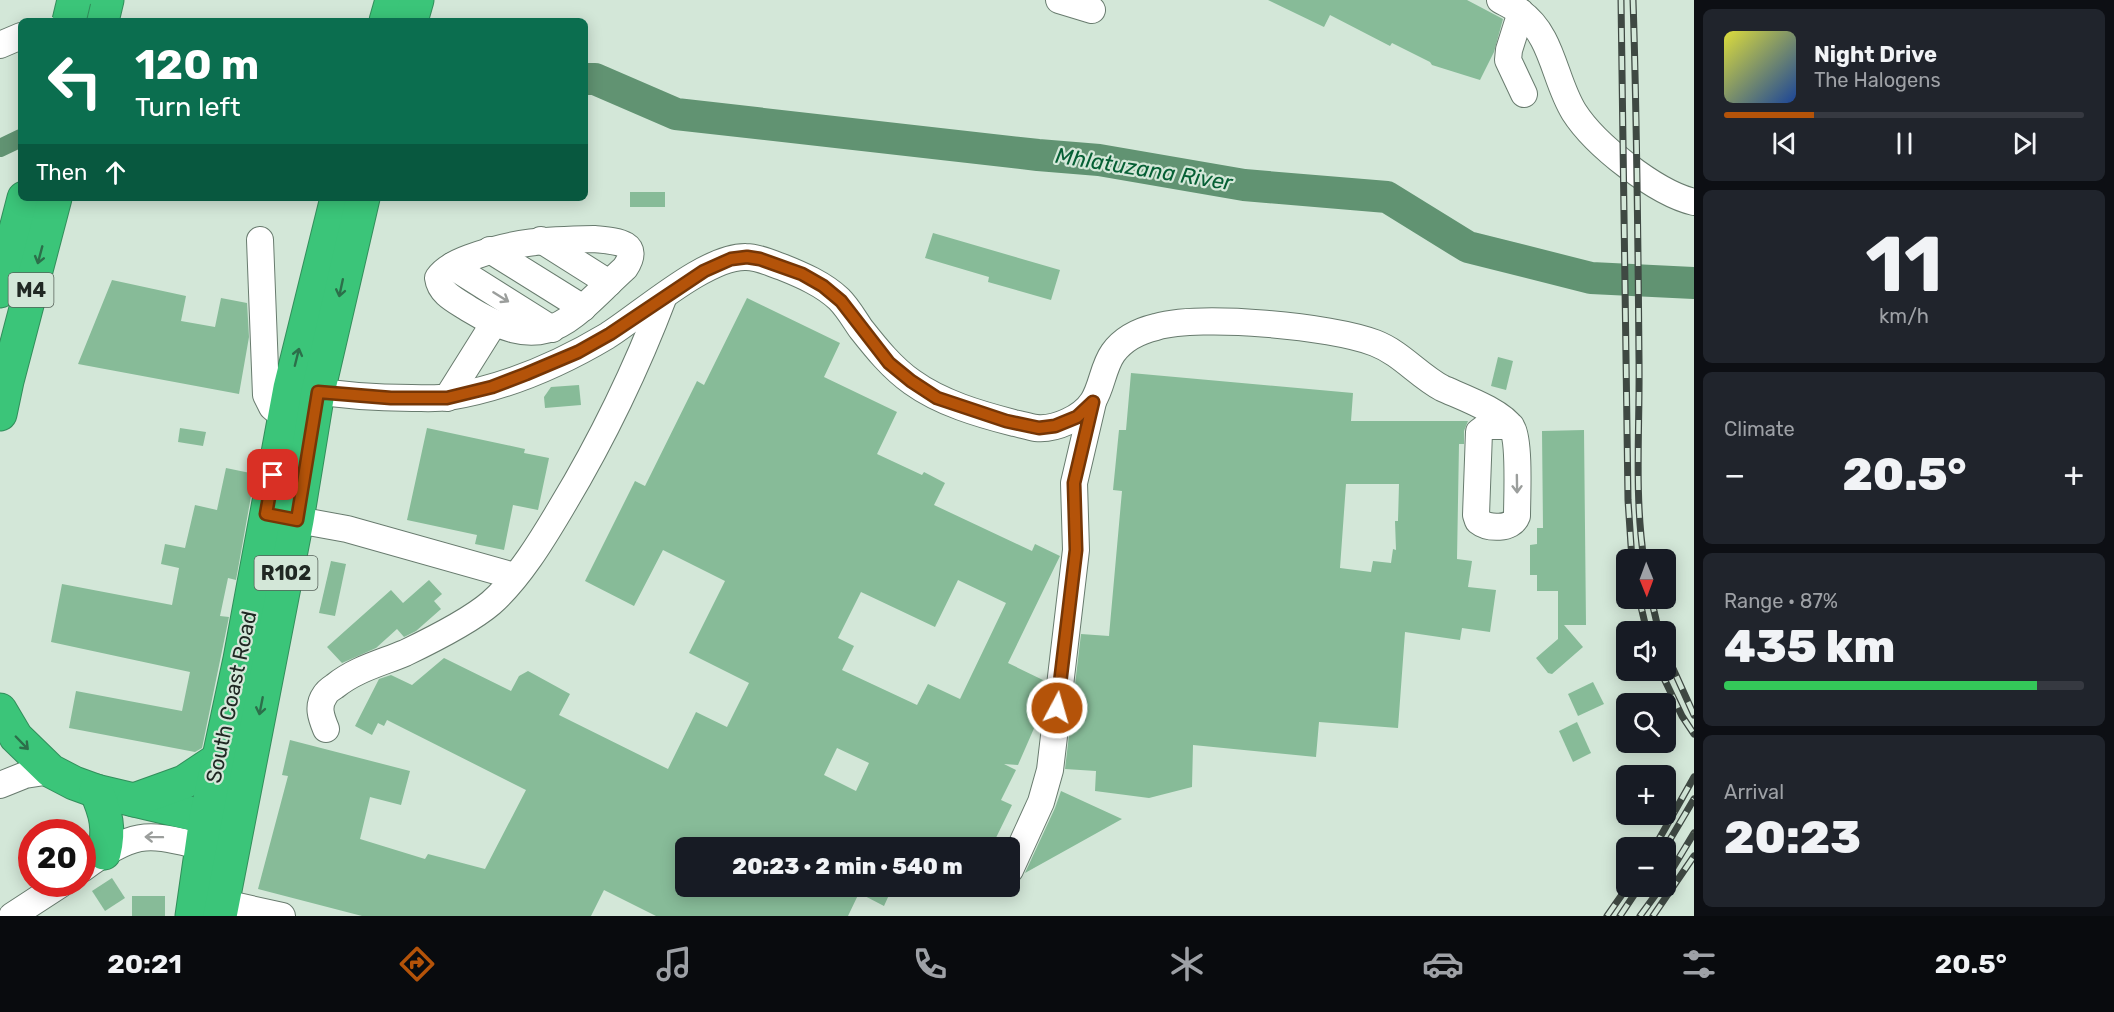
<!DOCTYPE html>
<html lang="en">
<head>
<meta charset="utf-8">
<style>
  :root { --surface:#171b24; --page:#20242c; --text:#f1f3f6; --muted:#9ea1a6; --line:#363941; --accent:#b45309 }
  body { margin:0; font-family:Rubik,sans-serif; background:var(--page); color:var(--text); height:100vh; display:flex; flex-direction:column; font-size:22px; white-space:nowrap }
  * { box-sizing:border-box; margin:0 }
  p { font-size:20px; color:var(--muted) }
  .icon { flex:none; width:33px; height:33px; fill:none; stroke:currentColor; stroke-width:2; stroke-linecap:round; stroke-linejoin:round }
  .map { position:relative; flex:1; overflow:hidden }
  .details { display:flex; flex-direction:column; gap:9px; padding:9px; background:#0d0f14; width:420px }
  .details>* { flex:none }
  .hud { position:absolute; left:18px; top:18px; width:570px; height:183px; border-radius:9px; box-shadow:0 3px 15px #0003; background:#0b6e4f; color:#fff; overflow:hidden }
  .needle { width:39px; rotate:179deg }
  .controls { position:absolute; left:1616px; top:549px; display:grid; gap:12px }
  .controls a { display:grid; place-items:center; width:60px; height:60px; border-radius:9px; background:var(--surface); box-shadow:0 3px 15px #0003; font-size:30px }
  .speed { position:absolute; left:18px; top:819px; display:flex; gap:12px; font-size:30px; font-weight:700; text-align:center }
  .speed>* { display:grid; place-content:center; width:78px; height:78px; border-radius:50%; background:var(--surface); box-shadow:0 3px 15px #0003; line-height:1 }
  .speed .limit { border:9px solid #d22; background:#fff; color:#111 }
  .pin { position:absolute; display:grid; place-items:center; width:51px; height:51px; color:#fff; margin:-26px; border-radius:12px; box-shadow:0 3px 9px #0006 }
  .me { position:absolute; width:66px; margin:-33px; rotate:6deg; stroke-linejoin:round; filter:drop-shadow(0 0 4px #0008) }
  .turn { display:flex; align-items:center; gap:21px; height:126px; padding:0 18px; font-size:27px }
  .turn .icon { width:78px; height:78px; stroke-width:2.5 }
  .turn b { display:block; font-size:42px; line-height:51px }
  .then { display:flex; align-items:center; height:57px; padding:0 18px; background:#0003; gap:12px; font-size:22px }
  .big { font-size:45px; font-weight:800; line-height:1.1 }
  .details .card { flex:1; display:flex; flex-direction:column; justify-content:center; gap:9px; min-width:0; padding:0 21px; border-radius:9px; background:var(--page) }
  .details .dial { align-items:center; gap:0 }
  .dial b { font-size:78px; line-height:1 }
  .song { display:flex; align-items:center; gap:18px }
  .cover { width:72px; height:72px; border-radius:9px; background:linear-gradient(135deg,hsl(60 70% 55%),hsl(220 70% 35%)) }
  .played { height:6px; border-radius:3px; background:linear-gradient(90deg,var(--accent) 25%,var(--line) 25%) }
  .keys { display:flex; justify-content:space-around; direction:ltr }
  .heat { display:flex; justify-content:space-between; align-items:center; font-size:33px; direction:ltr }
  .charge { height:9px; border-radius:4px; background:linear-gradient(90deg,#34c759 87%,var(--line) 0) }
  .trip { position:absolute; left:675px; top:837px; width:345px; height:60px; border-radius:9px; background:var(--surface); box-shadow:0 3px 15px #0003; font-weight:800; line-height:60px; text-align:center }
  .menu { display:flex; height:96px; justify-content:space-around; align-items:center; background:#090b0e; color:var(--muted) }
  .menu .icon { width:42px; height:42px }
  .menu .on { color:var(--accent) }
  .menu b { font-size:27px; color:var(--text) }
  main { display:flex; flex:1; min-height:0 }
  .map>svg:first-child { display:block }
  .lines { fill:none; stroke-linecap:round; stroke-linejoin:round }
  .canal { stroke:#619372; stroke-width:18 }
  .river { stroke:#619372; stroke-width:32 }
  .building { fill:#87bb98; fill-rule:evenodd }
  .minor-casing { stroke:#687b6e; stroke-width:28 }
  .highway-casing { stroke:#328e5b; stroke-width:35 }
  .minor { stroke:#fff; stroke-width:26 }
  .highway { stroke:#3bc579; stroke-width:33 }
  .rail-casing { stroke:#3f4943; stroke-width:7 }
  .rail { stroke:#d3e7d8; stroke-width:4.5; stroke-dasharray:14; stroke-linecap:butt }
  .highway-bridge-casing { stroke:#328e5b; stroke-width:35; stroke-linecap:butt }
  .highway-bridge { stroke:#3bc579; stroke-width:33 }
  .oneway { stroke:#2c6f4a }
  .oneway2 { stroke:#9b9e9c }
  .route-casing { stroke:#753606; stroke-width:15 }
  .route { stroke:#b45309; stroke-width:10 }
  .labels { text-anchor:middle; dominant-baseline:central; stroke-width:4.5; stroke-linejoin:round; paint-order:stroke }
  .shield { fill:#d3e7d8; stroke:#566159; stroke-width:1.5 }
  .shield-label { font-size:20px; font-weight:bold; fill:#202823 }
  .street-label { font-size:21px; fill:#202823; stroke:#d3e7d8 }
  .water-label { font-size:22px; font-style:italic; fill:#055f34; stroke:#d3e7d8 }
</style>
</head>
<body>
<main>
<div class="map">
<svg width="1694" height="916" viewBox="0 0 1694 916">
  <rect width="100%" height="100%" fill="#d3e7d8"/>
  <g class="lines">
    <path class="canal" d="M0 148 21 138"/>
    <path class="river" d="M585 79H595L676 114 1038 155 1099 160 1244 185 1387 197 1468 247 1591 278 1694 283"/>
  </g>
  <g class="building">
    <path d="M1268 0H1467L1503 19 1494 52 1480 80 1432 65 1430 62 1392 43 1390 46 1330 15 1324 27Z"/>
    <rect x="630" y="192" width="35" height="15"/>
    <path d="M933 233 1060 270 1051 300 988 282 989 277 925 258Z"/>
    <path d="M112 280 186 296 181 321 215 327 221 298 247 303 249 337 239 394 78 364Z"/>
    <path d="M747 298 840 343 824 377 897 412 877 454 922 475 924 472 945 483 934 505 1032 551 1035 544 1060 556 1008 663 1045 681 1042 710 1018 765 1004 764 1016 770 1001 800 1012 805 991 848H686V886H893L884 906 859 893 848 916H656L604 890 591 916H362L258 889 288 776 282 775 290 740 410 771 401 805 370 797 360 839 425 859 428 854 485 869 526 790 387 720 384 726 378 723 372 735 355 726 379 679 391 675 412 685 444 658 511 691 519 676 528 671 570 694 559 715 668 769 696 712 727 727 749 683 689 653 725 581 663 550 634 606 585 581 635 481 645 486 697 381 704 385ZM958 580 1006 603 960 699 928 684 917 705 842 670 854 646 838 638 861 592 935 627ZM837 748 869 763 856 791 824 775Z"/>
    <path d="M1498 357 1513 361 1506 390 1491 386Z"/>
    <path d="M1131 373 1353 393 1351 421H1468L1464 431V444H1459L1457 559 1472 561 1468 587 1496 590 1490 632 1462 628 1460 640 1405 632 1398 728 1319 722 1316 757 1193 745 1192 787 1149 798 1095 791 1096 771 1065 769 1081 634 1109 636 1122 491 1113 490 1119 430H1126ZM1346 484H1399L1398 521H1395L1396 550 1393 549 1391 563 1373 561 1371 572 1340 568Z"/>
    <path d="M579 385 581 405 545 408 544 397 551 387Z"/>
    <path d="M180 428 206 432 203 446 178 442Z"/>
    <path d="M427 428 525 449 524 453 549 458 538 510 513 505 504 550 475 544 477 535 407 520Z"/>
    <path d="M1584 430 1586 625H1564L1583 647 1552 674 1548 673 1536 658 1558 639V591H1537V575H1530V545L1537 544V528H1543L1542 431Z"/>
    <path d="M226 468 255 474 236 580 228 578 220 616 229 617 202 748 195 752 69 728 76 691 182 711 190 672 51 642 62 584 172 605 179 568 161 564 165 544 185 548 195 505 217 510Z"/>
    <path d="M331 561 346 564 335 616 319 613Z"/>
    <path d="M429 580 442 594 434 601 441 609 416 631 404 637 397 629 376 648 342 663 327 647 391 590 403 603Z"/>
    <path d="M1593 682 1604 704 1578 716 1568 694Z"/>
    <path d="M1577 722 1591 753 1573 762 1559 731Z"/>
    <path d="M1061 791 1122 819 1025 873 1055 808Z"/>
    <path d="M112 878 125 898 105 911 92 891Z"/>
    <rect x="132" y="896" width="33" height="20"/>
  </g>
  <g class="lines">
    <g class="minor-casing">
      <g id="minor">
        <path d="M1059 0 1092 10"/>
        <path d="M1500 0C1507 4 1514 7 1520 12 1553 35 1554 80 1574 112 1595 145 1656 193 1694 202"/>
        <path d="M1521 12 1509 50 1508 60 1524 94"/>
        <path d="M0 45 21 36"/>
        <path d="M594 239C613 241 643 241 625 268 568 320 549 358 469 309 457 301 440 294 438 278 445 268 458 262 469 258 514 241 547 240 594 239Z"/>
        <path d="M260 240 266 395 272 407 284 417"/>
        <path d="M541 240 609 283"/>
        <path d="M490 250 583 308"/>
        <path d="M452 266 552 329"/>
        <path d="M302 389C338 395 376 398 412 398 424 398 437 399 449 397 504 388 560 364 607 336 642 314 706 256 746 257 759 257 770 263 782 267 802 275 823 284 839 299 848 308 854 319 861 329 876 348 892 368 912 382 941 403 979 414 1014 423 1021 424 1028 427 1036 428 1055 430 1082 418 1093 401 1102 387 1103 367 1113 353 1123 339 1139 331 1156 327 1201 314 1331 326 1375 343 1401 353 1418 375 1442 388 1459 396 1502 411 1512 428 1520 441 1517 499 1517 516 1512 530 1488 529 1478 521L1476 515 1479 432 1487 426H1511"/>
        <path d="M447 398 494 323"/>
        <path d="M281 517 347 529 514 576"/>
        <path d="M326 729C321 717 317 706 325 695 327 691 332 688 335 686 356 669 381 663 405 653 430 641 470 621 491 603 519 578 542 540 561 508 602 440 636 370 664 296"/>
        <path d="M0 785 25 775 51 771"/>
        <path d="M82 869C143 824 150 836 219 850"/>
        <path d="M1010 870 1041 802 1050 770 1076 550 1074 483 1093 402"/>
        <path d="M206 899 282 916"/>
        <path d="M12 916 61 884"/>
      </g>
    </g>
    <g class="highway-casing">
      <g id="highway">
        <path d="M102 21 107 0"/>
        <path d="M386 21 392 0"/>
        <path d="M411 21 417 0"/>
        <path d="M0 291 24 198"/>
        <path d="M0 414 7 381 55 198"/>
        <path d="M0 710 16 737 51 771 74 783 96 791 227 822"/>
        <path d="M96 791C106 813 110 829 104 853"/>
        <path d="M134 800 184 782 220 758"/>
        <path d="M192 916 206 818 240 659 290 388 337 198"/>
        <path d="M220 916 297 520 318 392 363 198"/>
      </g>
    </g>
    <use href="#minor" class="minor"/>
    <use href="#highway" class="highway"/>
    <g class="rail-casing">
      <g id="rail">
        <path d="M1621 0 1628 500 1632 560"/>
        <path d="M1633 0C1637 120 1638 240 1639 359 1640 426 1634 494 1644 560"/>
        <path d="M1639 598 1647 632"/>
        <path d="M1651 598 1659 632"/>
        <path d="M1665 651 1694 715"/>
        <path d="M1660 670 1682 716 1694 734"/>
        <path d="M1654 848 1694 777"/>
        <path d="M1665 848 1694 799"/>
        <path d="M1665 881 1694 833"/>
        <path d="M1607 916 1628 886"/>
        <path d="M1620 916 1640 886"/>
        <path d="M1640 916 1662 886"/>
        <path d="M1653 916 1694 856"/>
      </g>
    </g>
    <use href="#rail" class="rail"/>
    <g class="highway-bridge-casing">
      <path id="highway-bridge" d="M69 21 74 0"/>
    </g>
    <use href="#highway-bridge" class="highway-bridge"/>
  </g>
  <defs><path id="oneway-shaft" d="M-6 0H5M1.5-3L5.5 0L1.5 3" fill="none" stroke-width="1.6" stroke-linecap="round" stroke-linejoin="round" transform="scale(1.5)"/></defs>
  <g class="oneway">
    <use href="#oneway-shaft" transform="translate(40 255) rotate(105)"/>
    <use href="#oneway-shaft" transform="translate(341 288) rotate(102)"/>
    <use href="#oneway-shaft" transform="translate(297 357) rotate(-76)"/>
    <use href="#oneway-shaft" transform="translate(261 706) rotate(101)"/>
    <use href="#oneway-shaft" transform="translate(22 743) rotate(46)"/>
  </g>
  <g class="oneway2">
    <use href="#oneway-shaft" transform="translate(501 297) rotate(32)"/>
    <use href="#oneway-shaft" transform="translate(1517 484) rotate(89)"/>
    <use href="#oneway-shaft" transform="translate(154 837) rotate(-179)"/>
  </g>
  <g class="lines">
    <g class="route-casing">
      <path id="route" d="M273 475 266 514 297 520 318 392 391 398H447L492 387 526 374 578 352 610 334 704 271 731 259 747 257 760 259 802 274 823 286 841 301 889 363 911 381 937 398 1006 421 1039 428 1055 426 1077 417 1093 402 1074 483 1076 550 1057 708"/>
    </g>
    <use href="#route" class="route"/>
  </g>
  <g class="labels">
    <g class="shield">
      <rect x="8.5" y="273" width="45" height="34" rx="4.5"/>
      <rect x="254.5" y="556" width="63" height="34" rx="4.5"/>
    </g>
    <g class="shield-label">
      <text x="31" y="290">M4</text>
      <text x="286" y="573">R102</text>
    </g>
    <g class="street-label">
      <text transform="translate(231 697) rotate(-78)">South Coast Road</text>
    </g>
    <g class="water-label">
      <text transform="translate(1144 169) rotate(9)">Mhlatuzana River</text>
    </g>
  </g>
</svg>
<div class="controls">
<a><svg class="needle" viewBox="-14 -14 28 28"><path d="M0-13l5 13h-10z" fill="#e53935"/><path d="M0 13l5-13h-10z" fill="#9ea1a6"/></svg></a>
<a><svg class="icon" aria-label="sound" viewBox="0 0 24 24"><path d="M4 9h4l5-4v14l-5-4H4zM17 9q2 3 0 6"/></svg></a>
<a><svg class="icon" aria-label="search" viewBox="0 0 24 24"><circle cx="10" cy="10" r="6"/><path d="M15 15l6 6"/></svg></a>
<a>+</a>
<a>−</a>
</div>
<div class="speed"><div class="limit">20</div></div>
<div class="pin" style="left:273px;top:475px;background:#d93025"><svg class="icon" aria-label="arrive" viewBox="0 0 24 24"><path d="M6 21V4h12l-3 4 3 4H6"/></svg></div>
<svg class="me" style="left:1057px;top:708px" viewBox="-20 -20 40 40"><circle r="17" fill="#b45309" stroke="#fff" stroke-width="3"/><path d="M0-11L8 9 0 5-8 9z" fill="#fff"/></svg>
<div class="trip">20:23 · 2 min · 540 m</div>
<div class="hud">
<div class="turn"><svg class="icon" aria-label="left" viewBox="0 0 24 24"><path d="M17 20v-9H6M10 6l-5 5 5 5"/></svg><div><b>120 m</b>Turn left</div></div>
<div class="then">Then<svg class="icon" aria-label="ahead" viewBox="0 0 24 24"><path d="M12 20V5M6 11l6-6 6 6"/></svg></div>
</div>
</div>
<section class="details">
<div class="card">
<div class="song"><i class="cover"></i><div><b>Night Drive</b><p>The Halogens</p></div></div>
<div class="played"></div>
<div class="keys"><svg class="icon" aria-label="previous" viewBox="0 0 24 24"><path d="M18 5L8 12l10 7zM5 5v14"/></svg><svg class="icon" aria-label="pause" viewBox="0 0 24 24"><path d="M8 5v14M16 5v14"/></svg><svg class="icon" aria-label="next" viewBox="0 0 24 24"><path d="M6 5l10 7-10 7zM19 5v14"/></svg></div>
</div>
<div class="card dial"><b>11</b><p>km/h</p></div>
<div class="card"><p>Climate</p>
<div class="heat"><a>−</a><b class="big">20.5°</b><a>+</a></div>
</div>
<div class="card"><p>Range · 87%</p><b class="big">435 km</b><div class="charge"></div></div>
<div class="card"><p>Arrival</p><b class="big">20:23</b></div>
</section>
</main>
<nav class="menu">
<b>20:21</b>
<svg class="icon on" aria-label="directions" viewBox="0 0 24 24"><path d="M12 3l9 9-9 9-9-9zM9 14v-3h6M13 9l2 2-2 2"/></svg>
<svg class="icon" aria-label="music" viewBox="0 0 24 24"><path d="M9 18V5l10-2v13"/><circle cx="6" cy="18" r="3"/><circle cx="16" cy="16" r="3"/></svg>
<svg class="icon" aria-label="phone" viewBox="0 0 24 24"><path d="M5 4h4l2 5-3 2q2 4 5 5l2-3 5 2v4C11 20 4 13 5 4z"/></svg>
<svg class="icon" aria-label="climate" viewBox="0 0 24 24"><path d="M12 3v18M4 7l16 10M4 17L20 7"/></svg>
<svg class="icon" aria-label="car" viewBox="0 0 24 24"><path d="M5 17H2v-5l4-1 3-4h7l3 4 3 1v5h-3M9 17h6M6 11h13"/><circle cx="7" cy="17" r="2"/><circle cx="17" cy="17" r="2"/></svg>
<svg class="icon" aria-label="filters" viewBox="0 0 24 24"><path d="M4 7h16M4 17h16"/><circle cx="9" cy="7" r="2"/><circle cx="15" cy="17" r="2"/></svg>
<b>20.5°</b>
</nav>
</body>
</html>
